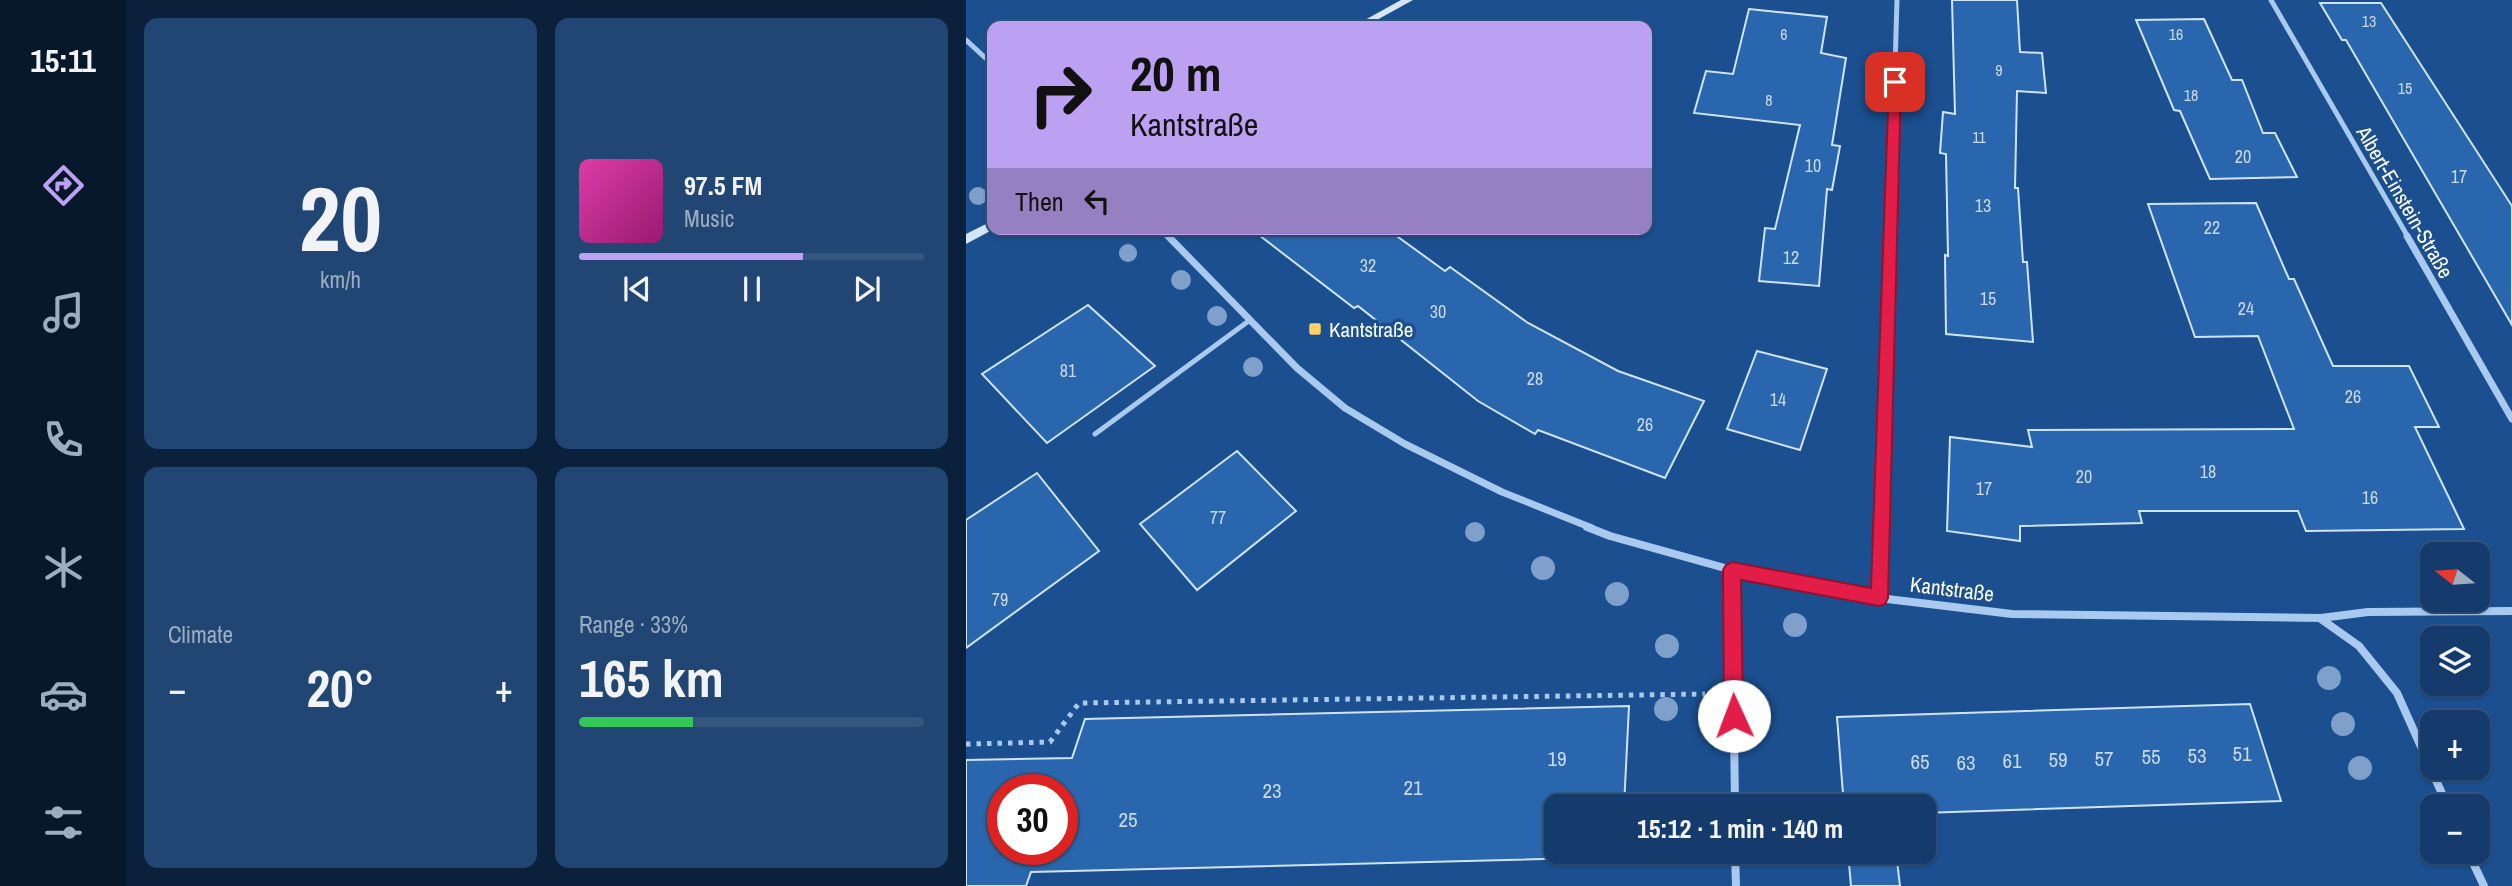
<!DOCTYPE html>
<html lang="en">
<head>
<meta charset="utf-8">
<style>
  :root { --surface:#143b6b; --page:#214673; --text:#f1f3f6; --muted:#9dadc1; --line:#33557e; --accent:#bca0f2 }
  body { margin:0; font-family:"Archivo Narrow",sans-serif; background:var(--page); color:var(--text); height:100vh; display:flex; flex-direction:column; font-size:26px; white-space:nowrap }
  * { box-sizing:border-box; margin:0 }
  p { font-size:23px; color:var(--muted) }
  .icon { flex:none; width:38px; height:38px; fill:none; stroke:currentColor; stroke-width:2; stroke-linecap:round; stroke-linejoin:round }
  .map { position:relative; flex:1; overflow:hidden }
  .panel { display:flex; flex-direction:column; gap:18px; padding:18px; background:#0b203b; width:840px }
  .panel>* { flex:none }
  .top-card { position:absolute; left:21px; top:21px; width:665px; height:214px; border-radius:14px; box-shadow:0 2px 5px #0004,0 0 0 2px var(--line); background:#bca0f2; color:#111; overflow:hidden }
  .needle { width:46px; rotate:287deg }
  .controls { position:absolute; left:1454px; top:542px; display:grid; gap:14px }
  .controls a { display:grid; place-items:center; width:70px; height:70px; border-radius:14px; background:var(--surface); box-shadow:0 2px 5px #0004,0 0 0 2px var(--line); font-size:35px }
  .speed { position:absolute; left:21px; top:774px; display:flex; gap:14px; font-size:35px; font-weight:700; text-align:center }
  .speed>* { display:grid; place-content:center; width:91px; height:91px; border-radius:50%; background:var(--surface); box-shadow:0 2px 5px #0004,0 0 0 2px var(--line); line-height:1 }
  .speed .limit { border:10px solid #d22; background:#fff; color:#111 }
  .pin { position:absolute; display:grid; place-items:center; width:60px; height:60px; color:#fff; margin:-30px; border-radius:14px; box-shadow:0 4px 10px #0006 }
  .me { position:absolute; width:77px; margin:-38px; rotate:358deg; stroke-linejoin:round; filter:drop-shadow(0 0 5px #0008) }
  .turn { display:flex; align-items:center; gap:24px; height:147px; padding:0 28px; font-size:32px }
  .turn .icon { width:91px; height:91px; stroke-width:2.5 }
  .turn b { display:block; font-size:49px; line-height:60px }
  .then { display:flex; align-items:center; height:66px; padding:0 28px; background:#0003; gap:14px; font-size:26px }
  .big { font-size:52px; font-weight:700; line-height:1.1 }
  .panel .card { flex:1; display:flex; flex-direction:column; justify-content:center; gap:10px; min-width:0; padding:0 24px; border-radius:14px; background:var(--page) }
  .panel .dial { align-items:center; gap:0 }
  .dial b { font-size:91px; line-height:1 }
  .song { display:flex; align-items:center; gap:21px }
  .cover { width:84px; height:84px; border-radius:10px; background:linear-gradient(135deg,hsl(320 70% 55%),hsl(320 70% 35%)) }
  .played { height:7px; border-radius:4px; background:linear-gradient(90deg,var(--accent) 65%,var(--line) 65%) }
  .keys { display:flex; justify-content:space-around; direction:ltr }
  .heat { display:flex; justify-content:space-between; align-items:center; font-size:38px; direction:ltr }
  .charge { height:10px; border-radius:5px; background:linear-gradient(90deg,#34c759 33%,var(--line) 0) }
  .panel .tiles { flex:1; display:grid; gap:18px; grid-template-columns:repeat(2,1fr) }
  .trip { position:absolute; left:578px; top:794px; width:392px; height:70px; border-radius:14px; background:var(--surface); box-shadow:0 2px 5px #0004,0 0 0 2px var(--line); font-weight:700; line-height:70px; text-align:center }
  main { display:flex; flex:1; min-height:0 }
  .menu { display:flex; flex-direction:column; width:126px; justify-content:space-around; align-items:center; background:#08182b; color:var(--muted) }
  .menu .icon { width:49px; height:49px }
  .menu .active { color:var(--accent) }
  .menu b { font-size:32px; color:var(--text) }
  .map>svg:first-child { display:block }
  .building { fill:#2a66ad; stroke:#cfe3fa; stroke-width:2; fill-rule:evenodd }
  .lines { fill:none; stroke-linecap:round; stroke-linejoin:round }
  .path { stroke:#a9c9ee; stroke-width:5; stroke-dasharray:4.5 6; stroke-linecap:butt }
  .service { stroke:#a9c9ee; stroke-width:5 }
  .minor-far2 { stroke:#a9c9ee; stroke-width:5 }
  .minor-far1 { stroke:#a9c9ee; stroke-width:7 }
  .minor { stroke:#a9c9ee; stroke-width:8 }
  .secondary { fill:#d6e6fa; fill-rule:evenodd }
  .tree { fill:#7ea0ca }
  .route { fill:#e11d48; stroke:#92132f; stroke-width:2 }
  .poi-dot { fill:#ffd166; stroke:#1b4f8f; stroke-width:2.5 }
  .labels { text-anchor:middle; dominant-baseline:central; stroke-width:7; stroke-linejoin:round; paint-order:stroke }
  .far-number-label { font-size:16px; fill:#cad9ea }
  .number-label { font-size:18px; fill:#cad9ea }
  .street-label { font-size:21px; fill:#fff; stroke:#1b4f8f }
  .poi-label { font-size:21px; fill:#fff; stroke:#1b4f8f; text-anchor:start }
  .near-number-label { font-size:21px; fill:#cad9ea }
</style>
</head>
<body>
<main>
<nav class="menu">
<b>15:11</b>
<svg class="icon active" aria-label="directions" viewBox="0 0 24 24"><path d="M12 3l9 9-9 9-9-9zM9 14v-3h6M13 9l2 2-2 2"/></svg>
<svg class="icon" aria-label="music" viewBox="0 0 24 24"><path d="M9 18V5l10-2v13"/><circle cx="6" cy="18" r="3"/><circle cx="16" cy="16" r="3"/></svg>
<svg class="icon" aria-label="phone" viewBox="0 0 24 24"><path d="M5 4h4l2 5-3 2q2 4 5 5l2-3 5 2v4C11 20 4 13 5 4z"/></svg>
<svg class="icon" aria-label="climate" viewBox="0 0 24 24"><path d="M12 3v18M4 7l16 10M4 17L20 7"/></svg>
<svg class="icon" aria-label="car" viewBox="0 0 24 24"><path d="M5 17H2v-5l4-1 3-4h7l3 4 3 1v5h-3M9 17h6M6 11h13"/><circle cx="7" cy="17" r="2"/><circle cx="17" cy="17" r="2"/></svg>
<svg class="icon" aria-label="filters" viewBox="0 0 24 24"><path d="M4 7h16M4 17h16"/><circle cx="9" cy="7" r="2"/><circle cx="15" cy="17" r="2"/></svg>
</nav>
<section class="panel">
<div class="tiles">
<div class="card dial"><b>20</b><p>km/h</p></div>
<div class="card">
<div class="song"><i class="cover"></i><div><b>97.5 FM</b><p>Music</p></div></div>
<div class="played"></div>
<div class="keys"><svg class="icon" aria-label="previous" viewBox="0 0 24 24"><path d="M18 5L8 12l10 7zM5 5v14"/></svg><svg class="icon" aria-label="pause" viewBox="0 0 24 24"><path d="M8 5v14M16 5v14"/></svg><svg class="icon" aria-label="next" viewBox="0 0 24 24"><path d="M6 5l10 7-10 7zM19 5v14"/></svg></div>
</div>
<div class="card"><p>Climate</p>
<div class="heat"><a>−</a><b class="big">20°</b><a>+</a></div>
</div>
<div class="card"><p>Range · 33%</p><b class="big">165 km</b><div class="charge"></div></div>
</div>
</section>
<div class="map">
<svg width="1546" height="886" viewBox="0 0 1546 886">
  <rect width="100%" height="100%" fill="#1b4f8f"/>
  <g class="building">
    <path d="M986 0H1051L1054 52 1076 53 1080 93 1051 91 1049 188H1052L1057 262H1061L1067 342 980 334 979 255 982 256 980 154 974 153 977 112 989 114Z"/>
    <path d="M1354 3H1415L1546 206V325L1380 40H1376Z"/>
    <path d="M783 9 861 17 855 53 880 58 866 145 874 146 866 190 861 189 853 286 793 281 799 228 809 229 834 125 728 113 740 71 767 74Z"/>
    <path d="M1238 19 1266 80H1276L1297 133H1309L1331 177 1244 179 1214 111 1208 110 1170 20Z"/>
    <path d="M1290 203 1323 279H1328L1367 366H1443L1473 427H1449L1498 529 1340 531 1332 511H1173L1176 523 1054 526V541L981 531 984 437 1066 447 1062 430 1328 429 1292 336 1229 337 1182 204Z"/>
    <path d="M285 229H421L479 271 484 267 562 323 652 371 738 401 699 478 572 430 569 434 512 401 392 306 388 308Z"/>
    <path d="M122 305 189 366 81 443 16 374Z"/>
    <path d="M791 351 861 369 834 450 761 429Z"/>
    <path d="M271 451 330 511 231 590 174 524Z"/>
    <path d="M71 473 133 551 0 648V520Z"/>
    <path d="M1284 704 1315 801 957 813V807H878L871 717Z"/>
    <path d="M663 706 658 807H590V852H656V857L65 872 60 886H0V760L106 758 119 719ZM37 789H96V849H37Z"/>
    <path d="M882 852H930L934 886H885Z"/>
  </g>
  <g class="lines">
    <path class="path" d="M0 744 84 742 113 703 739 694"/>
    <path class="service" d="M129 434 284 320"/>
    <g class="minor-far2">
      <path d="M1305 0 1442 237"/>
      <path d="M0 40 26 64"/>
      <path d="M196 229 204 237"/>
      <path d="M924 237 931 0"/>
    </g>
    <g class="minor-far1">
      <path d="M202 236 331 368 379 408 439 444 536 492 626 528"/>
      <path d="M1441 236 1546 419"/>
      <path d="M915 528 924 236"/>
    </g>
    <g class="minor">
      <path d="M621 527 644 536 766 570 913 598 1046 614 1355 618 1402 612 1546 611"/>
      <path d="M766 570 769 807"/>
      <path d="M913 598 915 527"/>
      <path d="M1355 619 1393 646 1431 693 1482 807"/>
      <path d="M769 852 770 886"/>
      <path d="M1502 852 1518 886"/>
    </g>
    <g class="secondary">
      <path d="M435 0H447L400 26H388Z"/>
      <path d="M26 221V229H28L0 244V234Z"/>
    </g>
  </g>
  <g class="tree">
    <circle cx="12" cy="196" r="9"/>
    <circle cx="162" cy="253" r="9"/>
    <circle cx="215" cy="280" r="10"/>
    <circle cx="251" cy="316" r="10"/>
    <circle cx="287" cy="367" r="10"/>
    <circle cx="509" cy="532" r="10"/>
    <circle cx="577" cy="568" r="12"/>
    <circle cx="651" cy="594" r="12"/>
    <circle cx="829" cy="625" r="12"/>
    <circle cx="701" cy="646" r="12"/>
    <circle cx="1363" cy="678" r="12"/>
    <circle cx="700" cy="709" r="12"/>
    <circle cx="1377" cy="724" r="12"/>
    <circle cx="1394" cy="768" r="12"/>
  </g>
  <path class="route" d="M929 78 935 82 922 598 919 604 913 606 775 580 777 716 774 723 768 726 761 723 758 716 757 570 760 565 766 562 905 588 923 82Z"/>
  <rect class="poi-dot" x="342" y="322" width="14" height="14" rx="3.5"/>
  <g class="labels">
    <g class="far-number-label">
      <text x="1403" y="21">13</text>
      <text x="818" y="34">6</text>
      <text x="1210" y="34">16</text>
      <text x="1033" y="70">9</text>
      <text x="1439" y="88">15</text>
      <text x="1225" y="95">18</text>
      <text x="803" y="100">8</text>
      <text x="1013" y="137">11</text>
    </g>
    <g class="number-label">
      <text x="1277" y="156">20</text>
      <text x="847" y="165">10</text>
      <text x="1493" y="176">17</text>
      <text x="1017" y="205">13</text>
      <text x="1246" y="227">22</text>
      <text x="825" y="257">12</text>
      <text x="402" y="265">32</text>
      <text x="1022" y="298">15</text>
      <text x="1280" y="308">24</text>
      <text x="472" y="311">30</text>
      <text x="102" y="370">81</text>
      <text x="569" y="378">28</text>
      <text x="1387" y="396">26</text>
      <text x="812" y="399">14</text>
      <text x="679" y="424">26</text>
      <text x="1242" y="471">18</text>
      <text x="1118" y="476">20</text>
      <text x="1018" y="488">17</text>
      <text x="1404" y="497">16</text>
      <text x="252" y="517">77</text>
      <text x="34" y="599">79</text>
    </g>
    <g class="street-label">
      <text transform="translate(1439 202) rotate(60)">Albert-Einstein-Straße</text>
      <text transform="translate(986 589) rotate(7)">Kantstraße</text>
    </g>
    <g class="poi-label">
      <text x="363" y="329">Kantstraße</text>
    </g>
    <g class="near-number-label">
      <text x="1276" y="753">51</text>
      <text x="1231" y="755">53</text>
      <text x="1185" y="756">55</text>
      <text x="591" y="758">19</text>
      <text x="1138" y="758">57</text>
      <text x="1092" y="759">59</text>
      <text x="1046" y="760">61</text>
      <text x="954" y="761">65</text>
      <text x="1000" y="762">63</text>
      <text x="447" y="787">21</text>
      <text x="306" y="790">23</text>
      <text x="162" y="819">25</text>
    </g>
  </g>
</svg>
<div class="controls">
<a><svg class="needle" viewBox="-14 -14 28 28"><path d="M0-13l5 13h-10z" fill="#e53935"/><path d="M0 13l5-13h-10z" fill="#9dadc1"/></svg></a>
<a><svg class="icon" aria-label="layers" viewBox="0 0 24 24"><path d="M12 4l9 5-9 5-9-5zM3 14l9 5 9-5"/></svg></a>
<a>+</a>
<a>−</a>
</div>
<div class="speed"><div class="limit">30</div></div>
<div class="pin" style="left:929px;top:82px;background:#d93025"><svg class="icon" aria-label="arrive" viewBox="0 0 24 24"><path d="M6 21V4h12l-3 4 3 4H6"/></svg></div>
<svg class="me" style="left:768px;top:716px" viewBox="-20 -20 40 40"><circle r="19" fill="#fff"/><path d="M0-13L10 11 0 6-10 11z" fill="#e11d48"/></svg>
<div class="trip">15:12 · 1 min · 140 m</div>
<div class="top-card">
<div class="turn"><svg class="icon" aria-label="right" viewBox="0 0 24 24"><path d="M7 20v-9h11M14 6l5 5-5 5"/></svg><div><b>20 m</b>Kantstraße</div></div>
<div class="then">Then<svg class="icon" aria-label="left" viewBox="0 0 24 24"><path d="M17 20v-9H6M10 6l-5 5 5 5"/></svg></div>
</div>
</div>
</main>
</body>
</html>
